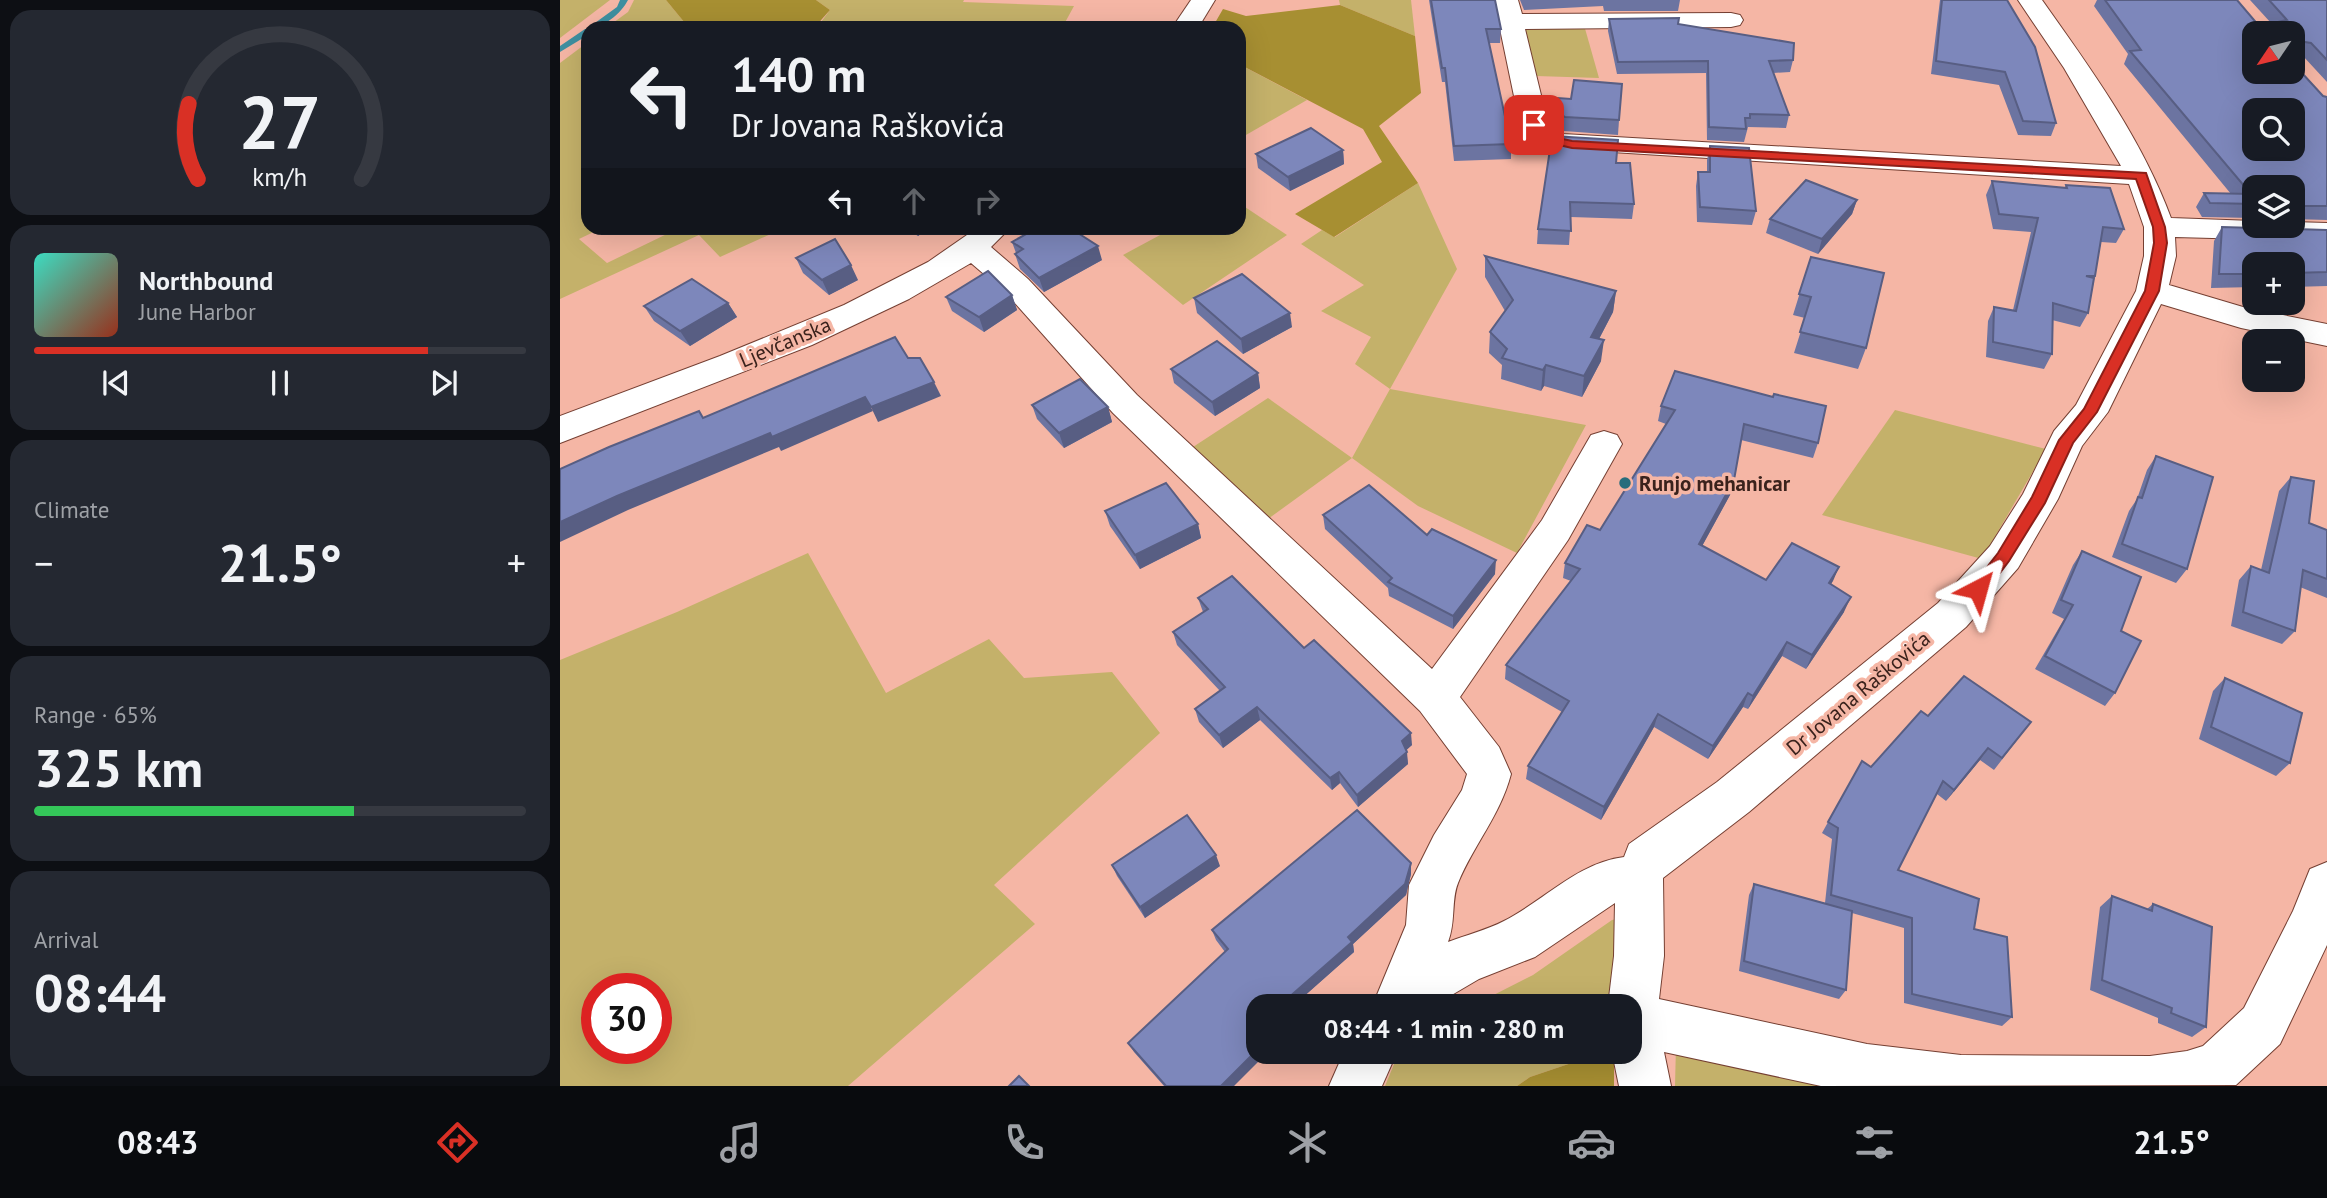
<!DOCTYPE html>
<html lang="en">
<head>
<meta charset="utf-8">
<style>
  :root { --surface:#171b24; --page:#242831; --text:#f1f3f6; --muted:#9ea1a6; --line:#363941; --accent:#d93025 }
  body { margin:0; font-family:"PT Sans",sans-serif; background:var(--page); color:var(--text); height:100vh; display:flex; flex-direction:column; font-size:26px; white-space:nowrap }
  * { box-sizing:border-box; margin:0 }
  p { font-size:23px; color:var(--muted) }
  .icon { flex:none; width:38px; height:38px; fill:none; stroke:currentColor; stroke-width:2; stroke-linecap:round; stroke-linejoin:round }
  .map { position:relative; flex:1; overflow:hidden }
  .panel { display:flex; flex-direction:column; gap:10px; padding:10px; background:#0d0f14; width:560px }
  .panel>* { flex:none }
  .banner { position:absolute; left:21px; top:21px; width:665px; height:214px; border-radius:21px; box-shadow:0 7px 28px #0002; background:#171b24; color:var(--text); overflow:hidden }
  .needle { width:46px; rotate:235deg }
  .controls { position:absolute; left:1682px; top:21px; display:grid; gap:14px }
  .controls a { display:grid; place-items:center; width:63px; height:63px; border-radius:14px; background:var(--surface); box-shadow:0 7px 28px #0002; font-size:35px }
  .speed { position:absolute; left:21px; top:973px; display:flex; gap:14px; font-size:35px; font-weight:700; text-align:center }
  .speed>* { display:grid; place-content:center; width:91px; height:91px; border-radius:50%; background:var(--surface); box-shadow:0 7px 28px #0002; line-height:1 }
  .speed .limit { border:10px solid #d22; background:#fff; color:#111 }
  .pin { position:absolute; display:grid; place-items:center; width:60px; height:60px; color:#fff; margin:-30px; border-radius:14px; box-shadow:0 4px 10px #0006 }
  .me { position:absolute; width:77px; margin:-38px; rotate:39deg; stroke-linejoin:round; filter:drop-shadow(0 0 5px #0008) }
  .turn { display:flex; align-items:center; gap:24px; height:147px; padding:0 35px; font-size:32px }
  .turn .icon { width:91px; height:91px; stroke-width:2.5 }
  .turn b { display:block; font-size:49px; line-height:60px }
  .lanes { display:flex; align-items:center; height:66px; padding:0 35px; background:#0003; justify-content:center; gap:35px; direction:ltr }
  .lanes .off { opacity:.35 }
  .big { font-size:52px; font-weight:700; line-height:1.1 }
  .panel .widget { flex:1; display:flex; flex-direction:column; justify-content:center; gap:10px; min-width:0; padding:0 24px; border-radius:21px; background:var(--page) }
  .panel .dial { align-items:center; gap:0 }
  .dial svg { height:182px; overflow:visible; fill:none; stroke:var(--line); stroke-width:7; stroke-linecap:round; text-anchor:middle }
  .dial text { fill:var(--text); stroke:none }
  .song { display:flex; align-items:center; gap:21px }
  .cover { width:84px; height:84px; border-radius:10px; background:linear-gradient(135deg,hsl(170 70% 55%),hsl(10 70% 35%)) }
  .played { height:7px; border-radius:4px; background:linear-gradient(90deg,var(--accent) 80%,var(--line) 80%) }
  .keys { display:flex; justify-content:space-around; direction:ltr }
  .heat { display:flex; justify-content:space-between; align-items:center; font-size:38px; direction:ltr }
  .charge { height:10px; border-radius:5px; background:linear-gradient(90deg,#34c759 65%,var(--line) 0) }
  .trip { position:absolute; left:686px; top:994px; width:396px; height:70px; border-radius:21px; background:var(--surface); box-shadow:0 7px 28px #0002; font-weight:700; line-height:70px; text-align:center }
  .menu { display:flex; height:112px; justify-content:space-around; align-items:center; background:#090b0e; color:var(--muted) }
  .menu .icon { width:49px; height:49px }
  .menu .on { color:var(--accent) }
  .menu b { font-size:32px; color:var(--text) }
  main { display:flex; flex:1; min-height:0 }
  .map>svg:first-child { display:block }
  .green { fill:#c4b16a; fill-rule:evenodd }
  .forest { fill:#a78f32 }
  .lines { fill:none; stroke-linecap:round; stroke-linejoin:round }
  .stream { fill:#3e8fa0; fill-rule:evenodd }
  .minor-casing { stroke:#753f32; stroke-width:2 }
  .minor { fill:#fff; fill-rule:evenodd }
  .wall { fill:#6c74a1 }
  .shaded-wall { fill:#585e83 }
  .building { fill:#7d87bb; stroke:#585e83; stroke-width:2; fill-rule:evenodd }
  .route { fill:#d93025; stroke:#8d1f18; stroke-width:2 }
  .poi-dot { fill:#276d7c; stroke:#f5b6a5; stroke-width:2.5 }
  .labels { text-anchor:middle; dominant-baseline:central; stroke-width:7; stroke-linejoin:round; paint-order:stroke }
  .street-label { font-size:21px; fill:#3a221c; stroke:#f5b6a5 }
  .poi-label { font-size:21px; font-weight:bold; fill:#3a221c; stroke:#f5b6a5; text-anchor:start }
</style>
</head>
<body>
<main>
<section class="panel">
<div class="widget dial"><svg viewBox="0 0 100 80">
<path d="M14 69A42 42 0 1 1 86 69"/>
<path d="M14 69A42 42 0 0 1 10 36" stroke="#d93025"/>
<text x="50" y="56" font-size="32" font-weight="700">27</text>
<text x="50" y="72" font-size="11">km/h</text>
</svg></div>
<div class="widget">
<div class="song"><i class="cover"></i><div><b>Northbound</b><p>June Harbor</p></div></div>
<div class="played"></div>
<div class="keys"><svg class="icon" aria-label="previous" viewBox="0 0 24 24"><path d="M18 5L8 12l10 7zM5 5v14"/></svg><svg class="icon" aria-label="pause" viewBox="0 0 24 24"><path d="M8 5v14M16 5v14"/></svg><svg class="icon" aria-label="next" viewBox="0 0 24 24"><path d="M6 5l10 7-10 7zM19 5v14"/></svg></div>
</div>
<div class="widget"><p>Climate</p>
<div class="heat"><a>−</a><b class="big">21.5°</b><a>+</a></div>
</div>
<div class="widget"><p>Range · 65%</p><b class="big">325 km</b><div class="charge"></div></div>
<div class="widget"><p>Arrival</p><b class="big">08:44</b></div>
</section>
<div class="map">
<svg width="1767" height="1086" viewBox="0 0 1767 1086">
  <rect width="100%" height="100%" fill="#f5b6a5"/>
  <g class="green">
    <path d="M0 0H50L0 38Z"/>
    <path d="M74 0H106L129 28H46L68 12Z"/>
    <path d="M256 0H404L403 2 514 6 502 28H287V22L258 26 270 10Z"/>
    <path d="M779 0H851L855 36 780 5Z"/>
    <path d="M1024 25 1039 78 976 76 963 28Z"/>
    <path d="M28 42V194L22 197 28 202V228H42L19 239 47 263 111 232 106 228H224L160 257 139 235 0 299V63Z"/>
    <path d="M679 64 747 100 679 139Z"/>
    <path d="M858 183 897 269 830 389 1026 425 957 553 858 506 792 458 708 519 633 447 708 398 792 458 830 389 795 364 811 337 761 311 804 285 741 244 762 230 775 237Z"/>
    <path d="M679 203 727 235 623 305 563 255 613 228H679Z"/>
    <path d="M1335 410 1486 449 1422 559 1262 515Z"/>
    <path d="M248 553 326 693 429 639 464 678 552 672 600 733 434 885 475 924 288 1086H0V660L117 612ZM37 989H96V1048H37Z"/>
    <path d="M1065 917 1071 926 1060 1006H912L973 975 1052 920Z"/>
    <path d="M1116 1045 1262 1086H1115Z"/>
    <path d="M839 1052H1044L970 1077 957 1086H825Z"/>
  </g>
  <g class="forest">
    <path d="M106 0H256L270 10 254 28H129Z"/>
    <path d="M780 5 855 36 861 93 819 126 858 183 774 237 735 214 822 162 803 129 679 64V28H652L663 9 686 16Z"/>
    <path d="M1044 1052H1054V1086H957L970 1077Z"/>
  </g>
  <g class="lines">
    <g class="stream">
      <path d="M60 0H68C61 14 43 28 28 28L57 7Z"/>
      <path d="M25 29H28V35L0 52V46Z"/>
    </g>
    <g class="minor-casing">
      <g id="minor">
        <path d="M631 0H655L638 28H612Z"/>
        <path d="M934 0H958L962 14 1171 13 1180 15 1183 20 1180 25 1171 27 965 29 988 124 1003 134 1561 166 1504 68 1458 0H1482C1531 69 1582 139 1611 218L1694 221V226H1732V222L1767 223V241L1615 237 1616 256 1609 285 1683 307 1767 324V346L1681 328 1601 304 1548 412 1522 446 1498 499 1458 568 1406 627 1189 812 1103 878 1104 956 1099 999 1307 1044 1401 1055 1590 1056 1627 1051 1643 1046 1684 1008 1733 911 1750 869 1767 862V945L1720 1044 1676 1085 1261 1086 1104 1052 1111 1086H1059L1052 1052H1069V1006H1048L1054 956 1055 903 975 957 919 979 873 1006H816L814 1002 846 925 849 885 874 835 902 790 907 774 860 711 553 413 446 293 411 263 349 299 252 345 0 443V416L160 356 284 305 368 262 417 228H450L431 247 468 279 577 395 872 669 982 520 1031 435 1044 431 1057 435 1062 444 1008 540 900 697 939 747 951 774C940 816 914 844 898 883 891 900 896 922 888 942 906 935 927 930 944 921 985 900 1017 863 1064 857L1069 844 1157 782 1378 603 1430 546 1463 494 1494 431 1516 405 1576 291 1584 256V227L1569 184 988 148 972 141 960 125Z"/>
        <path d="M784 1052H837L822 1086H769Z"/>
      </g>
    </g>
    <use href="#minor" class="minor"/>
  </g>
  <g class="wall">
    <path d="M869 0H935L941 29 940 43H929L951 144V159L894 161 885 82H882Z"/>
    <path d="M960 0H1120L1118 11H1044L1043 6 964 10Z"/>
    <path d="M1380 0H1447L1496 123 1491 136 1458 135 1439 85 1371 74Z"/>
    <path d="M1537 0H1677L1699 26 1711 23 1690 0H1767V82L1743 56 1737 55 1733 63 1763 96 1767 97V220L1732 219V187H1694V218L1642 217 1636 207 1644 193 1671 194 1564 64 1568 54 1534 6Z"/>
    <path d="M1049 19 1118 24 1233 60 1230 72 1213 73 1229 115 1226 128 1188 127 1184 142 1147 140 1146 73 1057 74 1048 31Z"/>
    <path d="M996 111 1059 120 1058 135 1004 131 995 125Z"/>
    <path d="M1150 146 1196 211 1192 225 1137 222 1136 186 1138 172H1147V160Z"/>
    <path d="M783 150 784 164 730 191 698 168 696 154Z"/>
    <path d="M1056 163 1074 204 1072 219 1011 217 1009 245 977 244 978 229Z"/>
    <path d="M1432 181 1505 188 1506 185 1564 229 1556 243 1541 242 1528 313 1520 327 1492 320V354L1484 369 1426 357 1428 321 1434 307 1453 310 1471 232 1433 229 1426 195Z"/>
    <path d="M1297 200 1292 214 1258 254 1206 233 1210 219Z"/>
    <path d="M1662 227 1767 230V286L1732 287V264H1694V287L1651 288 1654 241Z"/>
    <path d="M345 228H369L358 236Z"/>
    <path d="M519 228H537L527 233Z"/>
    <path d="M452 242 542 260 484 292 460 269 455 254 456 253Z"/>
    <path d="M925 256 1056 291 1053 312 1039 339 1041 361 1022 397 984 386 981 391 941 379 942 365 929 353 930 332 945 311 925 277Z"/>
    <path d="M1251 257 1306 348 1298 369 1234 353 1245 318 1233 315Z"/>
    <path d="M236 258 298 280 269 295 243 273Z"/>
    <path d="M452 295 457 310 424 332 392 311 386 297Z"/>
    <path d="M634 298 732 327 683 354 637 313Z"/>
    <path d="M168 303 177 317 130 346 94 321 84 306Z"/>
    <path d="M611 369 698 373 700 388 655 416 614 383Z"/>
    <path d="M1115 371 1258 443 1253 458 1181 440 1174 480 1170 495 1142 546 1206 580 1279 567 1271 584 1284 612 1246 669 1222 656 1188 709 1183 707 1148 759 1094 727 1041 820 966 779 968 766 1002 712 945 679 946 665 1011 581 1003 578 1005 563 1040 530 1106 424 1098 421 1101 406Z"/>
    <path d="M472 405 548 407 552 422 504 448 477 419Z"/>
    <path d="M1596 456 1627 569 1616 583 1552 557 1569 511 1577 499 1587 470Z"/>
    <path d="M1731 477 1749 523 1767 530V598L1740 587 1735 631 1722 644 1671 626 1679 580 1691 566 1701 570 1719 491Z"/>
    <path d="M545 511 638 524 641 538 580 569 550 526Z"/>
    <path d="M763 515 867 535 935 574 893 629 829 596 828 588 765 529Z"/>
    <path d="M1522 551 1561 631 1555 693 1545 706 1475 669 1504 619 1492 613 1513 565Z"/>
    <path d="M638 598 744 648 852 745 846 750 848 764 798 807 780 783 772 790 700 720 663 748 639 722 635 709 660 691 617 645 613 632 643 612Z"/>
    <path d="M1665 678 1730 763 1716 776 1639 739 1653 691Z"/>
    <path d="M1471 722 1434 770 1420 760 1386 801 1377 794 1338 870 1414 929 1452 1017 1442 1026 1344 1003V928L1292 913 1286 990 1279 999 1179 971 1189 895 1194 884 1265 903 1272 839 1262 833 1302 761 1311 767Z"/>
    <path d="M851 863V874L846 895 793 944 794 952 733 1006H698L674 1086H604L574 1052 568 1043 665 952 656 940 652 930Z"/>
    <path d="M552 865 660 866 585 918 557 876Z"/>
    <path d="M1552 896 1587 909 1593 904 1646 1027 1632 1037 1598 1023V1018L1530 990 1540 907Z"/>
  </g>
  <g class="shaded-wall">
    <path d="M783 150 784 164 730 191 728 177Z"/>
    <path d="M1297 200 1292 214 1258 254 1262 239Z"/>
    <path d="M354 228H369L358 236Z"/>
    <path d="M525 228H537L527 233Z"/>
    <path d="M538 246 542 260 484 292 479 278Z"/>
    <path d="M291 265 298 280 269 295 262 280Z"/>
    <path d="M1056 291 1053 312 1029 358 1031 337Z"/>
    <path d="M452 295 457 310 424 332 419 317Z"/>
    <path d="M168 303 177 317 130 346 120 331Z"/>
    <path d="M730 313 732 327 683 354 681 339Z"/>
    <path d="M1044 340 1041 361 1022 397 1024 376Z"/>
    <path d="M986 365 984 386 981 391 983 370Z"/>
    <path d="M698 373 700 388 655 416 652 402Z"/>
    <path d="M374 382 381 396 318 422 311 407Z"/>
    <path d="M305 397 313 411 221 451 219 447 68 510 0 542V522L57 496 210 433Z"/>
    <path d="M548 407 552 422 504 448 499 433Z"/>
    <path d="M1174 480 1170 495 1135 559 1139 544Z"/>
    <path d="M638 524 641 538 580 569 575 555Z"/>
    <path d="M936 560 935 574 893 629V616Z"/>
    <path d="M1279 567 1273 581 1263 597 1269 583Z"/>
    <path d="M1291 597 1284 612 1246 669 1252 655Z"/>
    <path d="M1227 642 1222 656 1188 709 1193 696Z"/>
    <path d="M1188 693 1183 707 1148 759 1153 746Z"/>
    <path d="M697 707 700 720 663 748 659 735Z"/>
    <path d="M1098 714 1094 727 1041 820 1044 807Z"/>
    <path d="M851 733 852 745 842 754V741Z"/>
    <path d="M1428 748 1420 760 1386 801 1394 790Z"/>
    <path d="M847 752 848 764 798 807 797 795Z"/>
    <path d="M779 772 780 783 772 790 770 778Z"/>
    <path d="M656 855 660 866 585 918 580 907Z"/>
    <path d="M851 863V874L846 895 793 944 794 952 733 1006H719Z"/>
    <path d="M698 1049V1052H708L674 1086H661Z"/>
  </g>
  <g class="building">
    <path d="M871 0H935L941 29H926L951 144 894 146 885 68H882Z"/>
    <path d="M1382 0H1447L1475 47 1496 123 1463 121 1445 72 1376 61Z"/>
    <path d="M1545 0H1677L1699 26 1727 20 1709 0H1767V60L1751 43 1738 41 1737 56 1732 57V33H1694V72H1732V62L1763 96 1767 97V206H1741L1738 210H1732V187H1694V204L1650 203 1644 193 1691 194 1570 51 1581 50ZM1694 110H1732V149H1694Z"/>
    <path d="M1119 18 1118 24 1234 43 1233 60 1209 61 1229 115 1190 114V118H1185L1186 129 1149 127 1148 61 1058 62 1049 19Z"/>
    <path d="M1014 80 1062 84 1059 120 1005 117 996 111 998 98 1011 99Z"/>
    <path d="M751 128 783 150 728 177 696 154Z"/>
    <path d="M992 136 1058 140 1056 163H1070L1074 204 1010 202 1011 231 978 229Z"/>
    <path d="M1150 146 1189 148 1196 211 1140 207 1138 172H1150Z"/>
    <path d="M1246 180 1297 200 1262 239 1210 219Z"/>
    <path d="M1432 181 1507 188 1506 185 1550 188 1564 229 1543 227 1535 276H1526L1534 278 1528 313 1493 303 1492 354 1433 342 1434 307 1456 311 1478 218 1439 214Z"/>
    <path d="M1662 227 1767 230V272L1732 273V264H1694V274H1659Z"/>
    <path d="M477 228H510L538 246 479 278 455 254 463 249 452 242Z"/>
    <path d="M275 239 291 265 262 280 236 258Z"/>
    <path d="M925 256 1056 291 1031 337 1044 340 1024 376 986 365 983 370 942 358 947 349 930 332 953 300Z"/>
    <path d="M1251 257 1324 273 1306 348 1240 332 1251 297 1239 294Z"/>
    <path d="M428 271 452 295 419 317 386 297Z"/>
    <path d="M682 274 730 313 681 339 634 298Z"/>
    <path d="M132 279 168 303 120 331 84 306Z"/>
    <path d="M335 337 348 358H360L374 382 311 407 305 397 212 437 210 433 57 496 0 522V469L49 447 139 411 143 418Z"/>
    <path d="M657 341 698 373 652 402 611 369Z"/>
    <path d="M1115 371 1213 397 1214 394 1266 406 1258 443 1184 424 1174 480 1139 544 1206 580 1232 543 1279 567 1269 583 1291 597 1252 655 1227 642 1193 696 1188 693 1153 746 1098 714 1044 807 968 766 1009 701 946 665 1020 569 1005 563 1027 525 1040 530 1115 410 1101 406Z"/>
    <path d="M520 379 548 407 499 433 472 405Z"/>
    <path d="M1596 456 1653 477 1627 569 1562 544 1578 497 1582 498Z"/>
    <path d="M1731 477 1754 481 1749 523 1767 530V579L1743 570 1735 631 1683 612 1691 566 1709 573Z"/>
    <path d="M606 483 638 524 575 555 545 511Z"/>
    <path d="M809 485 867 535 872 529 936 560 893 616 828 582 832 578 763 515Z"/>
    <path d="M1522 551 1581 577 1561 631 1581 641 1555 693 1485 656 1513 605 1501 600Z"/>
    <path d="M672 576 744 648 754 640 851 733 842 741 847 752 797 795 779 772 770 778 697 707 659 735 635 709 665 687 613 632 648 609 638 598Z"/>
    <path d="M1404 676 1471 722 1442 758 1428 748 1394 790 1383 781 1338 870 1419 899 1414 929 1447 937 1452 1017 1352 994V918L1271 895 1278 828 1268 822 1302 761 1311 767 1361 711 1368 716Z"/>
    <path d="M1665 678 1742 713 1730 763 1651 727Z"/>
    <path d="M797 810 851 863 845 884 788 937 792 942 719 1006H698V1024L697 1025 698 1026V1049L661 1086H606L568 1043 668 949 652 930Z"/>
    <path d="M627 815 656 855 580 907 552 865Z"/>
    <path d="M1194 884 1292 911 1286 990 1184 961Z"/>
    <path d="M1552 896 1592 911 1593 904 1652 927 1646 1027 1611 1013 1612 1008 1542 980Z"/>
    <path d="M459 1076 469 1086H449Z"/>
  </g>
  <path class="route" d="M970 123H978L994 137 1012 141 1586 173 1605 227 1607 243 1599 291 1537 412 1513 443 1485 503 1449 561 1424 594H1412L1410 589 1438 553 1472 497 1499 440 1524 409 1585 291 1594 243 1593 227 1576 179 1012 148 986 142 970 127Z"/>
  <circle class="poi-dot" cx="1065" cy="483" r="7"/>
  <g class="labels">
    <g class="street-label">
      <text transform="translate(225 342) rotate(-23)">Ljevčanska</text>
      <text transform="translate(1298 693) rotate(-40)">Dr Jovana Raškovića</text>
    </g>
    <g class="poi-label">
      <text x="1079" y="483">Runjo mehanicar</text>
    </g>
  </g>
</svg>
<div class="controls">
<a><svg class="needle" viewBox="-14 -14 28 28"><path d="M0-13l5 13h-10z" fill="#e53935"/><path d="M0 13l5-13h-10z" fill="#9ea1a6"/></svg></a>
<a><svg class="icon" aria-label="search" viewBox="0 0 24 24"><circle cx="10" cy="10" r="6"/><path d="M15 15l6 6"/></svg></a>
<a><svg class="icon" aria-label="layers" viewBox="0 0 24 24"><path d="M12 4l9 5-9 5-9-5zM3 14l9 5 9-5"/></svg></a>
<a>+</a>
<a>−</a>
</div>
<div class="speed"><div class="limit">30</div></div>
<div class="pin" style="left:974px;top:125px;background:#d93025"><svg class="icon" aria-label="arrive" viewBox="0 0 24 24"><path d="M6 21V4h12l-3 4 3 4H6"/></svg></div>
<svg class="me" style="left:1418px;top:589px" viewBox="-20 -20 40 40"><path d="M0-17L14 15 0 8-14 15z" fill="#d93025" stroke="#fff" stroke-width="4"/></svg>
<div class="trip">08:44 · 1 min · 280 m</div>
<div class="banner">
<div class="turn"><svg class="icon" aria-label="left" viewBox="0 0 24 24"><path d="M17 20v-9H6M10 6l-5 5 5 5"/></svg><div><b>140 m</b>Dr Jovana Raškovića</div></div>
<div class="lanes"><svg class="icon" aria-label="left" viewBox="0 0 24 24"><path d="M17 20v-9H6M10 6l-5 5 5 5"/></svg><svg class="icon off" aria-label="ahead" viewBox="0 0 24 24"><path d="M12 20V5M6 11l6-6 6 6"/></svg><svg class="icon off" aria-label="right" viewBox="0 0 24 24"><path d="M7 20v-9h11M14 6l5 5-5 5"/></svg></div>
</div>
</div>
</main>
<nav class="menu">
<b>08:43</b>
<svg class="icon on" aria-label="directions" viewBox="0 0 24 24"><path d="M12 3l9 9-9 9-9-9zM9 14v-3h6M13 9l2 2-2 2"/></svg>
<svg class="icon" aria-label="music" viewBox="0 0 24 24"><path d="M9 18V5l10-2v13"/><circle cx="6" cy="18" r="3"/><circle cx="16" cy="16" r="3"/></svg>
<svg class="icon" aria-label="phone" viewBox="0 0 24 24"><path d="M5 4h4l2 5-3 2q2 4 5 5l2-3 5 2v4C11 20 4 13 5 4z"/></svg>
<svg class="icon" aria-label="climate" viewBox="0 0 24 24"><path d="M12 3v18M4 7l16 10M4 17L20 7"/></svg>
<svg class="icon" aria-label="car" viewBox="0 0 24 24"><path d="M5 17H2v-5l4-1 3-4h7l3 4 3 1v5h-3M9 17h6M6 11h13"/><circle cx="7" cy="17" r="2"/><circle cx="17" cy="17" r="2"/></svg>
<svg class="icon" aria-label="filters" viewBox="0 0 24 24"><path d="M4 7h16M4 17h16"/><circle cx="9" cy="7" r="2"/><circle cx="15" cy="17" r="2"/></svg>
<b>21.5°</b>
</nav>
</body>
</html>
